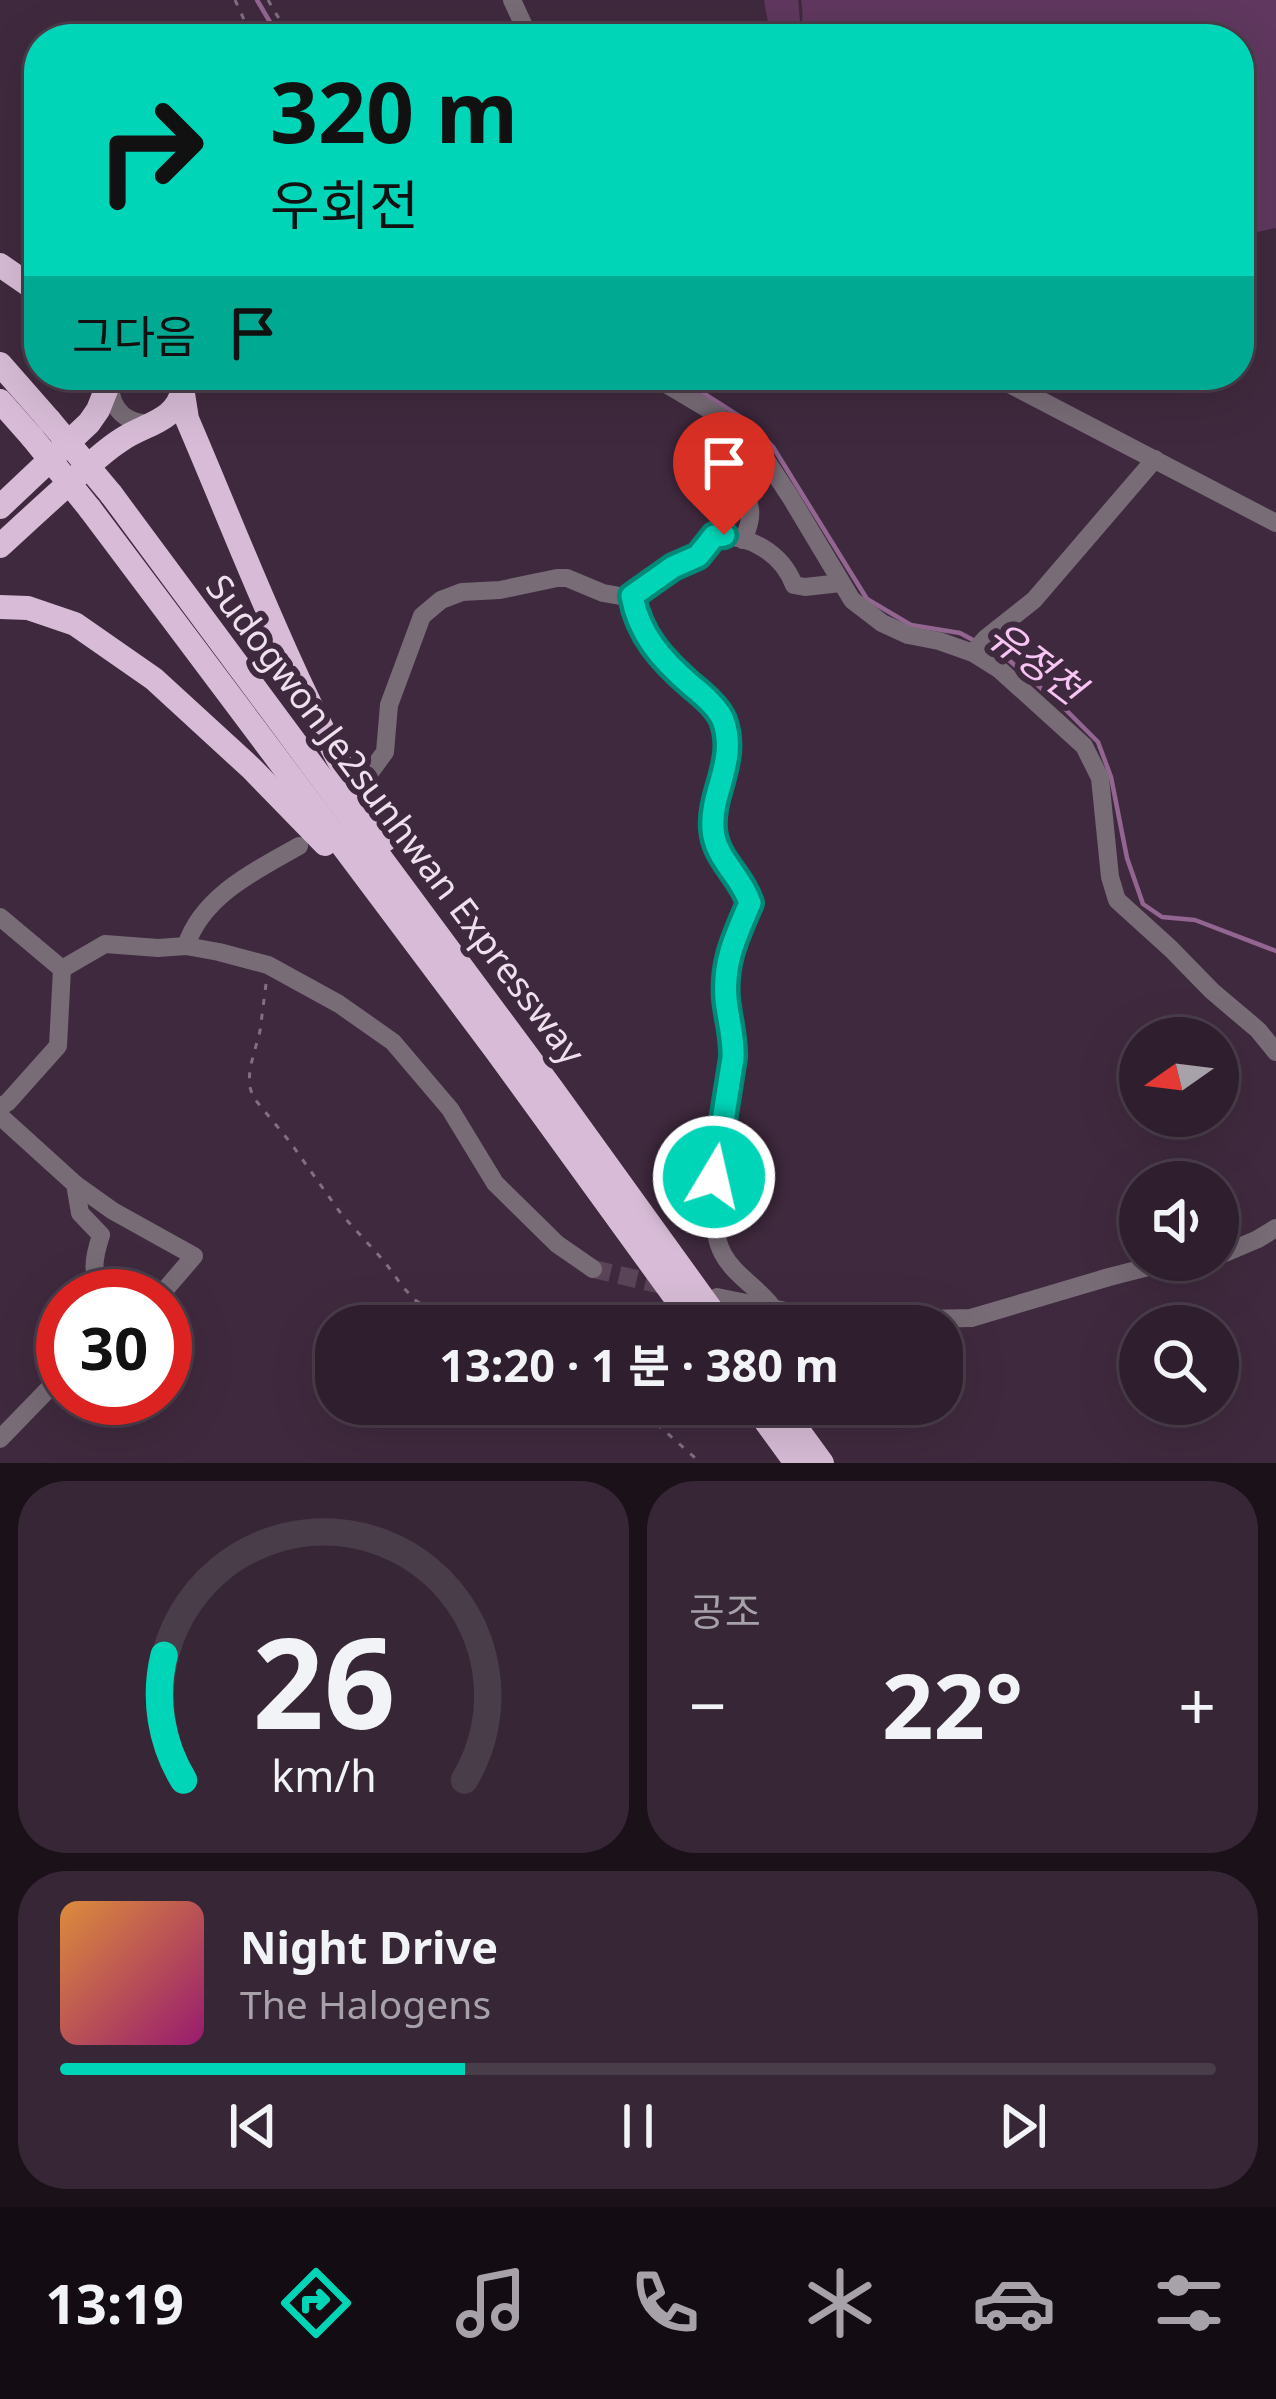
<!DOCTYPE html>
<html lang="ko">
<head>
<meta charset="utf-8">
<style>
  :root { --surface:#2f1f2e; --page:#372736; --text:#f1f3f6; --muted:#a7a2aa; --line:#4a3d4a; --accent:#00d5b7 }
  body { margin:0; font-family:"Noto Sans","Noto Sans KR",sans-serif; background:var(--page); color:var(--text); height:100vh; display:flex; flex-direction:column; font-size:45px; white-space:nowrap }
  * { box-sizing:border-box; margin:0 }
  p { font-size:39px; color:var(--muted) }
  .icon { flex:none; width:66px; height:66px; fill:none; stroke:currentColor; stroke-width:2; stroke-linecap:round; stroke-linejoin:round }
  .map { position:relative; height:1463px; overflow:hidden }
  .drawer { display:flex; flex-direction:column; gap:18px; padding:18px; background:#1a1119; flex:1 }
  .drawer>* { flex:none }
  .hud { position:absolute; left:24px; top:24px; width:1230px; height:366px; border-radius:48px; box-shadow:0 12px 48px #0002,0 0 0 3px var(--line); background:#00d5b7; color:#111; overflow:hidden }
  .needle { width:78px; rotate:256deg }
  .controls { position:absolute; left:1119px; top:1017px; display:grid; gap:24px }
  .controls a { display:grid; place-items:center; width:120px; height:120px; border-radius:50%; background:var(--surface); box-shadow:0 12px 48px #0002,0 0 0 3px var(--line); font-size:60px }
  .speed { position:absolute; left:36px; top:1269px; display:flex; gap:24px; font-size:60px; font-weight:700; text-align:center }
  .speed>* { display:grid; place-content:center; width:156px; height:156px; border-radius:50%; background:var(--surface); box-shadow:0 12px 48px #0002,0 0 0 3px var(--line); line-height:1 }
  .speed .limit { border:18px solid #d22; background:#fff; color:#111 }
  .pin { position:absolute; display:grid; place-items:center; width:102px; height:102px; color:#fff; margin:-123px -51px; border-radius:50% 50% 50% 0; rotate:-45deg; box-shadow:0 0 12px #0007 }
  .pin .icon { rotate:45deg }
  .me { position:absolute; width:132px; margin:-66px; rotate:9deg; stroke-linejoin:round; filter:drop-shadow(0 0 9px #0008) }
  .turn { display:flex; align-items:center; gap:42px; height:252px; padding:0 48px; font-size:54px }
  .turn .icon { width:156px; height:156px; stroke-width:2.5 }
  .turn b { display:block; font-size:84px; line-height:102px }
  .then { display:flex; align-items:center; height:114px; padding:0 48px; background:#0003; gap:24px; font-size:45px }
  .big { font-size:90px; font-weight:700; line-height:1.1 }
  .drawer .card { flex:1; display:flex; flex-direction:column; justify-content:center; gap:18px; min-width:0; padding:0 42px; border-radius:48px; background:var(--page) }
  .drawer .dial { align-items:center; gap:0 }
  .dial svg { height:312px; overflow:visible; fill:none; stroke:var(--line); stroke-width:7; stroke-linecap:round; text-anchor:middle }
  .dial text { fill:var(--text); stroke:none }
  .song { display:flex; align-items:center; gap:36px }
  .cover { width:144px; height:144px; border-radius:18px; background:linear-gradient(135deg,hsl(30 70% 55%),hsl(320 70% 35%)) }
  .played { height:12px; border-radius:6px; background:linear-gradient(90deg,var(--accent) 35%,var(--line) 35%) }
  .keys { display:flex; justify-content:space-around; direction:ltr }
  .heat { display:flex; justify-content:space-between; align-items:center; font-size:66px; direction:ltr }
  .drawer .tiles { flex:1; display:grid; gap:18px; grid-template-columns:1fr 1fr }
  .card:last-child { grid-column:span 2 }
  .trip { position:absolute; left:315px; top:1305px; width:648px; height:120px; border-radius:48px; background:var(--surface); box-shadow:0 12px 48px #0002,0 0 0 3px var(--line); font-weight:700; line-height:120px; text-align:center }
  .tab-bar { display:flex; height:192px; justify-content:space-around; align-items:center; background:#130c12; color:var(--muted) }
  .tab-bar .icon { width:84px; height:84px }
  .tab-bar .selected { color:var(--accent) }
  .tab-bar b { font-size:54px; color:var(--text) }
  .map>svg:first-child { display:block }
  .green { fill:#60385f }
  .lines { fill:none; stroke-linecap:round; stroke-linejoin:round }
  .stream { stroke:#936692; stroke-width:4.5 }
  .minor-tunnel { stroke:#594458; stroke-width:18; stroke-dasharray:18 9; stroke-linecap:butt }
  .path { stroke:#826f81; stroke-width:3; stroke-dasharray:6 9; stroke-linecap:butt }
  .minor { stroke:#786c77; stroke-width:18 }
  .highway { stroke:#d8bcd7; stroke-width:24 }
  .highway-bridge { stroke:#d8bcd7; stroke-width:24 }
  .route-casing { stroke:#008a77; stroke-width:30 }
  .route { stroke:#00d5b7; stroke-width:21 }
  .labels { text-anchor:middle; dominant-baseline:central; stroke-width:12; stroke-linejoin:round; paint-order:stroke }
  .street-label { font-size:36px; fill:#efe0ee; stroke:#3f293e }
  .water-label { font-size:39px; font-style:italic; fill:#f7c4f4; stroke:#3f293e }
</style>
</head>
<body>
<div class="map">
<svg width="1276" height="1463" viewBox="0 0 1276 1463">
  <rect width="100%" height="100%" fill="#3f293e"/>
  <g class="green">
    <path d="M764 0H798L800 21 790 39H771Z"/>
    <path d="M801 0H1276V228L1239 236V39H794C803 28 804 14 801 0Z"/>
  </g>
  <g class="lines">
    <g class="stream">
      <path d="M257 0 280 39"/>
      <path d="M675 375 753 425 773 447 867 599 911 625 960 633 973 640"/>
      <path d="M989 648 1010 661 1065 709 1098 742 1111 777 1127 858 1143 904 1162 917 1195 920 1276 951"/>
    </g>
    <path class="minor-tunnel" d="M593 1269 671 1287"/>
    <g class="path">
      <path d="M235 0 253 39"/>
      <path d="M268 0 291 39"/>
      <path d="M266 984 260 1031 250 1068 249 1084 253 1097 290 1142 342 1215 384 1261 403 1287 415 1300 456 1326"/>
      <path d="M634 1404 701 1463"/>
    </g>
    <g class="minor">
      <path d="M512 0 530 39"/>
      <path d="M651 375 718 415 766 460 791 498 852 600 882 623 908 635 939 641 973 653 1000 670 1084 746 1100 778 1110 877 1117 900 1171 949 1212 991 1258 1030 1276 1052"/>
      <path d="M992 375 1276 523"/>
      <path d="M110 385C111 411 128 424 153 424"/>
      <path d="M718 415C720 432 721 450 728 465 742 498 761 501 743 540"/>
      <path d="M631 596C640 637 660 659 692 686 702 694 718 708 723 720 738 762 710 791 713 829 715 859 741 875 750 903 736 936 723 961 726 998 728 1019 734 1037 733 1058 725 1108 699 1209 723 1254 738 1282 775 1295 780 1326"/>
      <path d="M973 653 986 638 1034 600 1155 459"/>
      <path d="M366 778 385 752 389 705 422 616 441 600 462 592 500 590 557 578H567L603 593 626 597 673 567 697 556 714 536C749 534 782 553 794 585L805 587 841 583"/>
      <path d="M0 917 62 969"/>
      <path d="M186 946C202 896 256 870 299 846"/>
      <path d="M62 969 105 944 158 948 186 946 219 952 268 965 339 1004 393 1042 450 1109 495 1183 557 1244 593 1269"/>
      <path d="M0 1107 8 1102 58 1046 62 969"/>
      <path d="M0 1116 75 1184 80 1213 101 1235C93 1260 90 1274 106 1296"/>
      <path d="M75 1184 113 1211 194 1256 164 1291 155 1296"/>
      <path d="M1218 1256 1258 1239 1276 1228"/>
      <path d="M1191 1260H1209"/>
      <path d="M717 1297 834 1321 971 1318 1109 1277 1176 1260"/>
      <path d="M0 1439 63 1374"/>
    </g>
    <g class="highway">
      <path d="M0 265 39 292"/>
      <path d="M0 364 50 421"/>
      <path d="M180 375 187 419C248 561 302 710 385 840"/>
      <path d="M0 401 32 437"/>
      <path d="M111 494 552 1089 723 1326"/>
      <path d="M0 507 89 423 98 410 112 375"/>
      <path d="M90 509 495 1049 696 1326"/>
      <path d="M0 546C25 523 51 499 77 476 91 464 105 450 121 440 146 423 176 422 183 389"/>
      <path d="M0 607 28 608 75 624 154 679 251 768 325 844"/>
      <path d="M753 1404 796 1463"/>
      <path d="M779 1404 822 1463"/>
    </g>
    <g class="highway-bridge">
      <path d="M50 421 111 494"/>
      <path d="M32 437 90 509"/>
    </g>
  </g>
  <g class="lines">
    <g class="route-casing">
      <path id="route" d="M714 1177 733 1058C734 1037 728 1019 726 999 723 961 736 936 750 903 741 875 715 859 713 829 710 792 738 761 723 720 718 708 702 694 692 686 662 660 639 635 632 596L673 567 698 556 714 536 724 535"/>
    </g>
    <use href="#route" class="route"/>
  </g>
  <g class="labels">
    <g class="street-label">
      <text transform="translate(396 819) rotate(53)">Sudogwon Je2sunhwan Expressway</text>
    </g>
    <g class="water-label">
      <text transform="translate(1037 661) rotate(37)">유정천</text>
    </g>
  </g>
</svg>
<div class="controls">
<a><svg class="needle" viewBox="-14 -14 28 28"><path d="M0-13l5 13h-10z" fill="#e53935"/><path d="M0 13l5-13h-10z" fill="#a7a2aa"/></svg></a>
<a><svg class="icon" aria-label="sound" viewBox="0 0 24 24"><path d="M4 9h4l5-4v14l-5-4H4zM17 9q2 3 0 6"/></svg></a>
<a><svg class="icon" aria-label="search" viewBox="0 0 24 24"><circle cx="10" cy="10" r="6"/><path d="M15 15l6 6"/></svg></a>
</div>
<div class="speed"><div class="limit">30</div></div>
<div class="pin" style="left:724px;top:535px;background:#d93025"><svg class="icon" aria-label="arrive" viewBox="0 0 24 24"><path d="M6 21V4h12l-3 4 3 4H6"/></svg></div>
<svg class="me" style="left:714px;top:1177px" viewBox="-20 -20 40 40"><circle r="17" fill="#00d5b7" stroke="#fff" stroke-width="3"/><path d="M0-11L8 9 0 5-8 9z" fill="#fff"/></svg>
<div class="trip">13:20 · 1 분 · 380 m</div>
<div class="hud">
<div class="turn"><svg class="icon" aria-label="right" viewBox="0 0 24 24"><path d="M7 20v-9h11M14 6l5 5-5 5"/></svg><div><b>320 m</b>우회전</div></div>
<div class="then">그다음<svg class="icon" aria-label="arrive" viewBox="0 0 24 24"><path d="M6 21V4h12l-3 4 3 4H6"/></svg></div>
</div>
</div>
<section class="drawer">
<div class="tiles">
<div class="card dial"><svg viewBox="0 0 100 80">
<path d="M14 69A42 42 0 1 1 86 69"/>
<path d="M14 69A42 42 0 0 1 9 37" stroke="#00d5b7"/>
<text x="50" y="56" font-size="32" font-weight="700">26</text>
<text x="50" y="72" font-size="11">km/h</text>
</svg></div>
<div class="card"><p>공조</p>
<div class="heat"><a>−</a><b class="big">22°</b><a>+</a></div>
</div>
<div class="card">
<div class="song"><i class="cover"></i><div><b>Night Drive</b><p>The Halogens</p></div></div>
<div class="played"></div>
<div class="keys"><svg class="icon" aria-label="previous" viewBox="0 0 24 24"><path d="M18 5L8 12l10 7zM5 5v14"/></svg><svg class="icon" aria-label="pause" viewBox="0 0 24 24"><path d="M8 5v14M16 5v14"/></svg><svg class="icon" aria-label="next" viewBox="0 0 24 24"><path d="M6 5l10 7-10 7zM19 5v14"/></svg></div>
</div>
</div>
</section>
<nav class="tab-bar">
<b>13:19</b>
<svg class="icon selected" aria-label="directions" viewBox="0 0 24 24"><path d="M12 3l9 9-9 9-9-9zM9 14v-3h6M13 9l2 2-2 2"/></svg>
<svg class="icon" aria-label="music" viewBox="0 0 24 24"><path d="M9 18V5l10-2v13"/><circle cx="6" cy="18" r="3"/><circle cx="16" cy="16" r="3"/></svg>
<svg class="icon" aria-label="phone" viewBox="0 0 24 24"><path d="M5 4h4l2 5-3 2q2 4 5 5l2-3 5 2v4C11 20 4 13 5 4z"/></svg>
<svg class="icon" aria-label="climate" viewBox="0 0 24 24"><path d="M12 3v18M4 7l16 10M4 17L20 7"/></svg>
<svg class="icon" aria-label="car" viewBox="0 0 24 24"><path d="M5 17H2v-5l4-1 3-4h7l3 4 3 1v5h-3M9 17h6M6 11h13"/><circle cx="7" cy="17" r="2"/><circle cx="17" cy="17" r="2"/></svg>
<svg class="icon" aria-label="filters" viewBox="0 0 24 24"><path d="M4 7h16M4 17h16"/><circle cx="9" cy="7" r="2"/><circle cx="15" cy="17" r="2"/></svg>
</nav>
</body>
</html>
